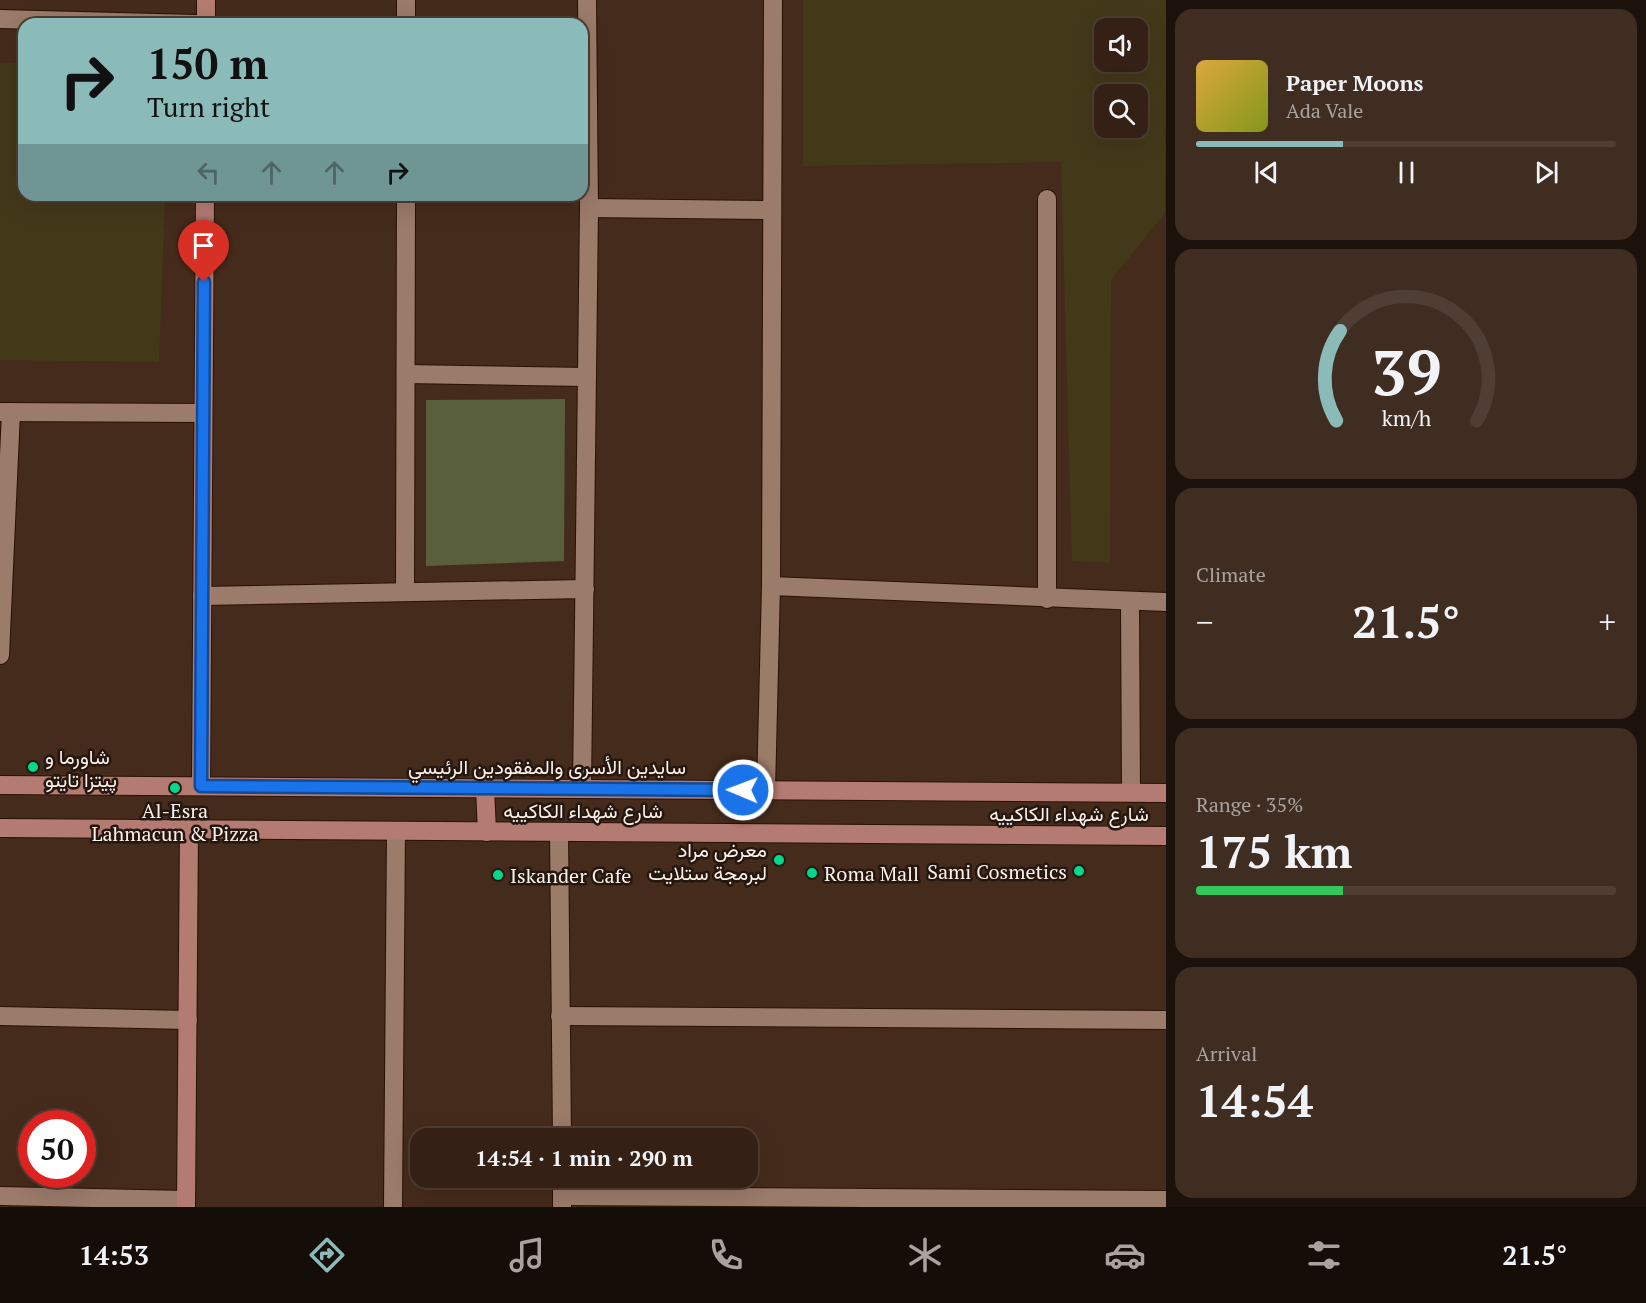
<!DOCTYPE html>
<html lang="en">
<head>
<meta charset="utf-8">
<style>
  :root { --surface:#342014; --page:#3f2d22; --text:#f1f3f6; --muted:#a9a3a0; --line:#4e3e34; --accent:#8bbbb9 }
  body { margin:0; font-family:"PT Serif",Vazirmatn,serif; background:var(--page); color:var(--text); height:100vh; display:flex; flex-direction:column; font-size:22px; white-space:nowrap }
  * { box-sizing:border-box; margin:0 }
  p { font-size:20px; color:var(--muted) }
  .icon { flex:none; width:33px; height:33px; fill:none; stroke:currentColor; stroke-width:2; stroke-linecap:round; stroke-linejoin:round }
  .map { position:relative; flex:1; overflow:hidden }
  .sheet { display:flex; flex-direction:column; gap:9px; padding:9px; background:#1d120b; width:480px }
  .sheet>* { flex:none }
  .top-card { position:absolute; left:18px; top:18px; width:570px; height:183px; border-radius:18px; box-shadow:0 6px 24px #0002,0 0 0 2px var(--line); background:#8bbbb9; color:#111; overflow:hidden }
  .buttons { position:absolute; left:1094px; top:18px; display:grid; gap:12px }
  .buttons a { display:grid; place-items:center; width:54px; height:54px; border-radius:12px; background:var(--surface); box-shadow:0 6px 24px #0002,0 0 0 2px var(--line); font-size:30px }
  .speed { position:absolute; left:18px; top:1110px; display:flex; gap:12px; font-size:30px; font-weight:700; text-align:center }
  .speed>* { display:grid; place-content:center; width:78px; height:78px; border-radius:50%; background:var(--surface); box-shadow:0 6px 24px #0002,0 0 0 2px var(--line); line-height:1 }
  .speed .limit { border:9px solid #d22; background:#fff; color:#111 }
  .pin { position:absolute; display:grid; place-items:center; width:51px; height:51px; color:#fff; margin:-62px -26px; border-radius:50% 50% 50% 0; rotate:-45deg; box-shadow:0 0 6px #0007 }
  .pin .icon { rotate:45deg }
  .me { position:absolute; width:66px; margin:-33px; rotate:271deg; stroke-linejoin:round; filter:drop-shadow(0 0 4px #0008) }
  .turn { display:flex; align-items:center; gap:21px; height:126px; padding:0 30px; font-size:27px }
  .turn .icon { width:78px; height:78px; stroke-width:2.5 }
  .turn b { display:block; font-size:42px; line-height:51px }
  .lanes { display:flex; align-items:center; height:57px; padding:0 30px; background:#0003; justify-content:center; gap:30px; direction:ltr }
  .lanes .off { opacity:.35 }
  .big { font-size:45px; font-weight:600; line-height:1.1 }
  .sheet .widget { flex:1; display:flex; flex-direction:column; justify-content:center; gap:9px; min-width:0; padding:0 21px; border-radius:18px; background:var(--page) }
  .sheet .dial { align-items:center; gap:0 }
  .dial svg { height:156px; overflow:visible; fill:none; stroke:var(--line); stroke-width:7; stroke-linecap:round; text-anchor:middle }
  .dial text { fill:var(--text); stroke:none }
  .song { display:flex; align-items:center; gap:18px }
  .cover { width:72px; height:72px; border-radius:9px; background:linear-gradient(135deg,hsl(40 70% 55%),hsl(70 70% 35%)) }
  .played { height:6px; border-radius:3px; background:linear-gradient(90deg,var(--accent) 35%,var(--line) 35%) }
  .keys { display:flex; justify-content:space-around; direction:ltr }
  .heat { display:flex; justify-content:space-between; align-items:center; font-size:33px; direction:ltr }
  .charge { height:9px; border-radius:4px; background:linear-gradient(90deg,#34c759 35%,var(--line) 0) }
  .trip { position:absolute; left:410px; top:1128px; width:348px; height:60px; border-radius:18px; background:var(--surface); box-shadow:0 6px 24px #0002,0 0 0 2px var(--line); font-weight:600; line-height:60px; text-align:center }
  .tab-bar { display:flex; height:96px; justify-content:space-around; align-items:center; background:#150d08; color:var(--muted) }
  .tab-bar .icon { width:42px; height:42px }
  .tab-bar .current { color:var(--accent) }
  .tab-bar b { font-size:27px; color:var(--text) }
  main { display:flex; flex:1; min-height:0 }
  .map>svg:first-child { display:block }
  .green { fill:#595f3b }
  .sand { fill:#423919; fill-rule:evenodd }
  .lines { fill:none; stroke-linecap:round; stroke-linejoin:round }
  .street-casing { stroke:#2b1204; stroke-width:20 }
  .secondary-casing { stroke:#2b1204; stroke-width:20 }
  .street { stroke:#9b7b6a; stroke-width:18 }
  .secondary { stroke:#b47b72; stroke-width:18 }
  .route-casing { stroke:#114b97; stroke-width:15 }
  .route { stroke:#1a73e8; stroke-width:10 }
  .poi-dot { fill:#04d98b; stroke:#231710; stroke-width:2 }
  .labels { text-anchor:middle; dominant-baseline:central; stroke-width:5; stroke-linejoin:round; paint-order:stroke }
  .poi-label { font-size:20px; fill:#feefe7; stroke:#231710; text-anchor:start }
  .street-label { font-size:20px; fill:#feefe7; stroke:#231710 }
</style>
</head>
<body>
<main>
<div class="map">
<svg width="1166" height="1207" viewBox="0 0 1166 1207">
  <rect width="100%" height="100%" fill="#452b1b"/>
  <path class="green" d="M565 399 564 561 426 566V400Z"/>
  <g class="sand">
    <path d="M803 0H1166L1165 213 1111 280 1110 563 1072 561 1061 162 803 166ZM1104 28H1137V62H1104ZM1104 94H1137V128H1104Z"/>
    <path d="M0 63H24V195H165L159 362 0 360Z"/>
  </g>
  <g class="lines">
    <g class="street-casing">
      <g id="street">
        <path d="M0 19 196 24"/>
        <path d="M406 24V0"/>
        <path d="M589 208 772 210"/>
        <path d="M406 374 587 377"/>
        <path d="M1 412 203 413"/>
        <path d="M771 586 1166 602"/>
        <path d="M405 592 406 195"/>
        <path d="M202 596 585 589"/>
        <path d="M1047 599V199"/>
        <path d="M1130 602 1131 792"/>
        <path d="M0 655 11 412"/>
        <path d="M582 788 589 208 587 0"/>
        <path d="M766 790 771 586 773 0"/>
        <path d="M559 832 562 1138"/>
        <path d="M0 1016 188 1020"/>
        <path d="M560 1016 1166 1020"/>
        <path d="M562 1178V1207"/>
        <path d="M0 1196 186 1200"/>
        <path d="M562 1196 1166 1200"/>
        <path d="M393 1207 396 831"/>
      </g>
    </g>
    <g class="secondary-casing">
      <g id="secondary">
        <path d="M206 24V0"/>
        <path d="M0 785 1166 793"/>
        <path d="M201 786 205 195"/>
        <path d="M485 788 487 832"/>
        <path d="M0 828 1166 836"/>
        <path d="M186 1207 189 830"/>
      </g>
    </g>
    <use href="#street" class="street"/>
    <use href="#secondary" class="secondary"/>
  </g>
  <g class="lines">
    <g class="route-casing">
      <path id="route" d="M204 282 201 786 743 790"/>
    </g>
    <use href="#route" class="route"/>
  </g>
  <g class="poi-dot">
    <circle cx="33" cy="767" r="6"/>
    <circle cx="175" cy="788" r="6"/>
    <circle cx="779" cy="860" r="6"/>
    <circle cx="1079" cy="871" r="6"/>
    <circle cx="812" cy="873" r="6"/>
    <circle cx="498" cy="875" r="6"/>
  </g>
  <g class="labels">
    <g class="poi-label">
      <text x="45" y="756">شاورما و<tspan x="45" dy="23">پیتزا تايتو</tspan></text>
      <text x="175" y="810" text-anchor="middle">Al-Esra<tspan x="175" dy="23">Lahmacun &amp; Pizza</tspan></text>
      <text x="767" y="849" text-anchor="end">معرض مراد<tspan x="767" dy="23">لبرمجة ستلايت</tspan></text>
      <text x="1067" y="871" text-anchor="end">Sami Cosmetics</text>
      <text x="824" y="873">Roma Mall</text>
      <text x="510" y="875">Iskander Cafe</text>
    </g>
    <g class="street-label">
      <text x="547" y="766">سايدين الأسرى والمفقودين الرئيسي</text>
      <text x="583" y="810">شارع شهداء الكاكييه</text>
      <text x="1069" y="813">شارع شهداء الكاكييه</text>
    </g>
  </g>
</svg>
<div class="buttons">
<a><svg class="icon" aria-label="sound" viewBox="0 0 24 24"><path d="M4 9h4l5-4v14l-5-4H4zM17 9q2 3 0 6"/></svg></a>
<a><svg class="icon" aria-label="search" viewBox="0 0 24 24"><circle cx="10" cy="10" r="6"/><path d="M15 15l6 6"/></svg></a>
</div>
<div class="speed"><div class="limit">50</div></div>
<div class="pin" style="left:204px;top:282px;background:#d93025"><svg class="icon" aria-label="arrive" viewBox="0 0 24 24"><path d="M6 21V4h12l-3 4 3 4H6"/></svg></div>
<svg class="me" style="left:743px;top:790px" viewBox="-20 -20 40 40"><circle r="17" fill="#1a73e8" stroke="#fff" stroke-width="3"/><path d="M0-11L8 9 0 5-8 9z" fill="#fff"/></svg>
<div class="trip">14:54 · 1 min · 290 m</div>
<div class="top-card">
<div class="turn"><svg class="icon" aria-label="right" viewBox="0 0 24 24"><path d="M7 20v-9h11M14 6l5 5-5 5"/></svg><div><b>150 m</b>Turn right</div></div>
<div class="lanes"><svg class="icon off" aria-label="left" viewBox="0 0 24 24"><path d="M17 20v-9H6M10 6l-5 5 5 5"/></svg><svg class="icon off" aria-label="ahead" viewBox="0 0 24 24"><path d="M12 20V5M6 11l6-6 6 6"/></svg><svg class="icon off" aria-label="ahead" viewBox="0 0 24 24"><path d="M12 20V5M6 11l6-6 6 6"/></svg><svg class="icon" aria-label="right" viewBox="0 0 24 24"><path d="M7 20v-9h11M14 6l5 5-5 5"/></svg></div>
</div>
</div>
<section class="sheet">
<div class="widget">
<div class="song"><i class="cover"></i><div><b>Paper Moons</b><p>Ada Vale</p></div></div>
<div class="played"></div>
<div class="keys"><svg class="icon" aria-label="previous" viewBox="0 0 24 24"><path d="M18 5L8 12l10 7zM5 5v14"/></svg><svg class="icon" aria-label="pause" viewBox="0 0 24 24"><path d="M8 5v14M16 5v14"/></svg><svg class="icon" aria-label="next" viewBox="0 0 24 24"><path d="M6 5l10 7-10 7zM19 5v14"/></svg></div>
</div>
<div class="widget dial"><svg viewBox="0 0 100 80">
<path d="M14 69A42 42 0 1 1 86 69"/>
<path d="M14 69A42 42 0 0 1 16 23" stroke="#8bbbb9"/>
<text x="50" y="56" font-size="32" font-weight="700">39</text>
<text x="50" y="72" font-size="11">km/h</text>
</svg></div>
<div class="widget"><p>Climate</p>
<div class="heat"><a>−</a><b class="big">21.5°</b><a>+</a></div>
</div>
<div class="widget"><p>Range · 35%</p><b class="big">175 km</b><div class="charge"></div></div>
<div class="widget"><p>Arrival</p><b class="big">14:54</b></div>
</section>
</main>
<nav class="tab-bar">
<b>14:53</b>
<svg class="icon current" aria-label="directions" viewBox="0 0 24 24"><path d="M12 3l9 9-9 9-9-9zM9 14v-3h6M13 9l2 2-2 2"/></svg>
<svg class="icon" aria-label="music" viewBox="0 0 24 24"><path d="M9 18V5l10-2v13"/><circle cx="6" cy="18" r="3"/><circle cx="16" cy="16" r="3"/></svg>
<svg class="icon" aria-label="phone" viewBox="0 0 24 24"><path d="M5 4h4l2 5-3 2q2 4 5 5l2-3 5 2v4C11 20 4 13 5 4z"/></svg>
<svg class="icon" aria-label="climate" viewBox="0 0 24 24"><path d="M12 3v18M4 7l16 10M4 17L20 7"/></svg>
<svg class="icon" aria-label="car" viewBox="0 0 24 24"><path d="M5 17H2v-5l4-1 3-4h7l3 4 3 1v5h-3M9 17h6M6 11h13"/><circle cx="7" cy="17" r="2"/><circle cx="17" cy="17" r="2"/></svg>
<svg class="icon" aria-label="filters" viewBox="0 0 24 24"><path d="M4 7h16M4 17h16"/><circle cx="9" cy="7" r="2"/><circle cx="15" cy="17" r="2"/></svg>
<b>21.5°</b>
</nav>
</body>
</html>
